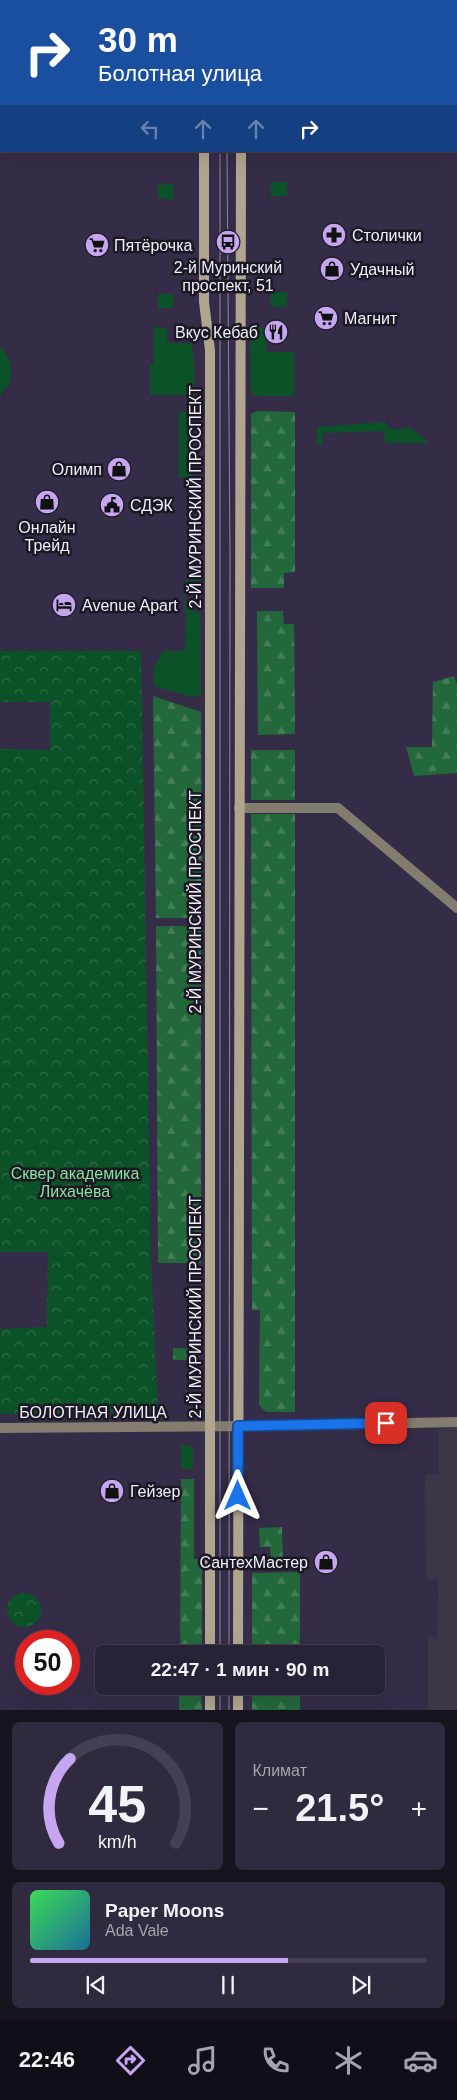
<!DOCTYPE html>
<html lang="ru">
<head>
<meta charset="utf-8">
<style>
  :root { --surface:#282236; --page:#302a3e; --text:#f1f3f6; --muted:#a5a4ad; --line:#443f51; --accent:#c6a6f0 }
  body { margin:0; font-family:Helvetica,sans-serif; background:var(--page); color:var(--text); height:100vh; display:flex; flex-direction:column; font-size:19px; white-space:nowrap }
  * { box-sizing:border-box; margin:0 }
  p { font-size:16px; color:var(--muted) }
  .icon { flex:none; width:28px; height:28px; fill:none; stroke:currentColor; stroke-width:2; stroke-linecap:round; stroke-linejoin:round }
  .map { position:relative; height:1710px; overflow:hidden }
  .panel { display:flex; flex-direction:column; gap:12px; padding:12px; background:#16131e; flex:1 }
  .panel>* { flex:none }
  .banner { position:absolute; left:0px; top:0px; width:458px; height:152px; box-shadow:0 5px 20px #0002,0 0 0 1px var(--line); background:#1a4fa0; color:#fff; overflow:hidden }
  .speed { position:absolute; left:15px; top:1630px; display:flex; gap:10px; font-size:25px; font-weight:700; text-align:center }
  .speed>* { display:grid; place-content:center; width:65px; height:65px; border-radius:50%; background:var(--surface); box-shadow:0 5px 20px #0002,0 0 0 1px var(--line); line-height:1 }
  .speed .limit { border:8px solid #d22; background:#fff; color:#111 }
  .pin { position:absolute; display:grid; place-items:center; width:42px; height:42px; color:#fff; margin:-21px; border-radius:10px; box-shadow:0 2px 8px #0006 }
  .me { position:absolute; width:55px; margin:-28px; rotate:0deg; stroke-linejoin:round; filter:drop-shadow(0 0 4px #0008) }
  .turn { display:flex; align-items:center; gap:18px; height:105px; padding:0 15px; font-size:22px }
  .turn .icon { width:65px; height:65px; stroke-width:2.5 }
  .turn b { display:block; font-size:35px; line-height:42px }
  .lanes { display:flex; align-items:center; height:48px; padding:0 15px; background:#0003; justify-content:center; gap:25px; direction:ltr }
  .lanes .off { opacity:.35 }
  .big { font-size:38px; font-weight:800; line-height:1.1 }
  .panel .tile { flex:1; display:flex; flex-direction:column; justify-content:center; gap:8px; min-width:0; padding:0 18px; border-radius:8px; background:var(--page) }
  .panel .dial { align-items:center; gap:0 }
  .dial svg { height:130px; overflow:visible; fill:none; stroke:var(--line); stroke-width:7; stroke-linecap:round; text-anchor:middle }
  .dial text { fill:var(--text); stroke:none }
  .song { display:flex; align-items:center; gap:15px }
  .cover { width:60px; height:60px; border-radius:8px; background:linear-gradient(135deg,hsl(130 70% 55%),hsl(200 70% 35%)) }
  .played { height:5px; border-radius:2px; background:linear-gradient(90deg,var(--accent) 65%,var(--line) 65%) }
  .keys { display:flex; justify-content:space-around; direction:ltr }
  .heat { display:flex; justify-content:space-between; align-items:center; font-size:28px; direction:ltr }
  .panel .tiles { flex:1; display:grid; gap:12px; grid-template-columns:1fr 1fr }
  .tile:last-child { grid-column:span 2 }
  .trip { position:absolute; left:95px; top:1645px; width:290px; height:50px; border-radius:8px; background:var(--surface); box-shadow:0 5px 20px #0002,0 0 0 1px var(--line); font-weight:800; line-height:50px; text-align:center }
  .dock { display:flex; height:80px; justify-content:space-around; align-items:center; background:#100e16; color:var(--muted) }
  .dock .icon { width:35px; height:35px }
  .dock .selected { color:var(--accent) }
  .dock b { font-size:22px; color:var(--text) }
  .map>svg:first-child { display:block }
  .education { fill:#3e3646 }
  .grass { fill:#0c5228 }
  .forest { fill:url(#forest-firs) }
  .park { fill:url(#park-crowns) }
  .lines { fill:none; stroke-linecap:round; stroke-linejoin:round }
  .minor { stroke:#827d6e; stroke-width:10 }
  .secondary { stroke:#b0a690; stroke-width:10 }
  .primary { stroke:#d3c7a9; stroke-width:12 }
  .tram { stroke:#8c869b; stroke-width:1 }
  .route-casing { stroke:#114b97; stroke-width:12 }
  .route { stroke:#1a73e8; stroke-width:9 }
  .labels { text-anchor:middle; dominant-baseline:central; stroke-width:5; stroke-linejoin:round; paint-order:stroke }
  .poi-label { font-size:16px; fill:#f1eefc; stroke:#1b1824; text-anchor:start }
  .street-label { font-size:16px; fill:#f1eefc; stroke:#1b1824 }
  .park-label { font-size:16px; fill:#86e39f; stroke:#1b1824 }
</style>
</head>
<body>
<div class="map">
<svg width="457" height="1710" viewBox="0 0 457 1710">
  <defs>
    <pattern id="forest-firs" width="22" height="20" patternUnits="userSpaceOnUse" patternTransform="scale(1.25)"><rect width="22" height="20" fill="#23683b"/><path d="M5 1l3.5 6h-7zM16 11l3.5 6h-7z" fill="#437e58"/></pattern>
    <pattern id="park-crowns" width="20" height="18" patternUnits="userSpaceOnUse" patternTransform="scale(1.25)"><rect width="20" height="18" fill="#0c5228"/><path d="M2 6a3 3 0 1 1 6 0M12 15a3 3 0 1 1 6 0" fill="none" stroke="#306b48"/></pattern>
  </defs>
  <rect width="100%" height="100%" fill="#352d48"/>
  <path class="education" d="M457 1427V1710H428V1638H437L438 1580 426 1579 425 1475H439V1428Z"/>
  <g class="grass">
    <path d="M42 0H210V1H43Z"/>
    <path d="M232 0H376L232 1Z"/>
    <rect x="271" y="182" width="16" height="14"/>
    <rect x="158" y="184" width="15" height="15"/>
    <rect x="271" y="292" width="16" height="15"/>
    <rect x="158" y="294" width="15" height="14"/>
    <path d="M154 327 167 328V343H191L194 361V395H150V365H154Z"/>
    <path d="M255 327H266V352H294V396H258L251 393 250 345Z"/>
    <path d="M0 346C13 361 17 380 0 395Z"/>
    <path d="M192 411 193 478H179V412Z"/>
    <path d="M385 422 391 430 411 428 429 443H385L384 431 323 433 322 444 317 445V427Z"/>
    <path d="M199 561 200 581 189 586 184 597 189 608 200 613 201 695 193 697 154 686V667L163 651H185C185 639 187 626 186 615 183 595 181 575 199 561Z"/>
    <path d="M181 1444 193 1448V1469H181Z"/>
  </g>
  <g class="forest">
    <path d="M258 411 295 412V572L284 573V588H251V414Z"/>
    <path d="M257 611H283L284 624H294L295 734 258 735Z"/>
    <path d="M454 676 457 684V773L414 776 406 747H432L433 682Z"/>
    <path d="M153 696 201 712 202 918H156Z"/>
    <rect x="251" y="750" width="44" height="50"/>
    <path d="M251 814H295V1412H266L259 1405 260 1310H252Z"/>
    <path d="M156 926H201V1263H158Z"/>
    <path d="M173 1348 197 1349V1360H173Z"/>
    <path d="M181 1479H194V1559H202V1654H180Z"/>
    <path d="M282 1527 283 1563H271L270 1547H260L259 1528Z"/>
    <path d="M300 1572V1654H252V1573Z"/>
    <rect x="252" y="1686" width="48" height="24"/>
    <path d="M179 1691H201L202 1710H179Z"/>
  </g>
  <g class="park">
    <path d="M0 651H141L151 1263 158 1412 0 1414V1329L47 1327 48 1252H0V749L50 750V702H0Z"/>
    <circle cx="24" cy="1610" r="17"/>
  </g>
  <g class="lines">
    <g class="minor">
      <path d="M239 808H338L457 908"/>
      <path d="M0 1428 269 1426 457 1422"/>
    </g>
    <g class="secondary">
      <path d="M456 51 457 52"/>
      <path d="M204 151V302L210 350V1654"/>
      <path d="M238 1654 241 151"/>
      <path d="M210 1686V1710"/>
      <path d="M238 1686V1710"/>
    </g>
    <g class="primary">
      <path d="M25 0 26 1"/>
      <path d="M400 1 401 0"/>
      <path d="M0 19 1 20"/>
    </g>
    <g class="tram">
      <path d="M218 0V1"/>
      <path d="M225 0V1"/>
      <path d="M227 151 230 553 229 1654"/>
      <path d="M220 1654V154"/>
      <path d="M220 1686V1710"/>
      <path d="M229 1686V1710"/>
    </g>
  </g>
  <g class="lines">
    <g class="route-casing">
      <path id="route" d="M238 1496V1426L386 1423"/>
    </g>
    <use href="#route" class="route"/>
  </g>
  <defs>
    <g id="pharmacy-disc" transform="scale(1.25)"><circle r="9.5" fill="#c6a6f0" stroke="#1b1824"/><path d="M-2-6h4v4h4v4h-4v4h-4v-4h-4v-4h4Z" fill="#111"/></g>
    <g id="bus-disc" transform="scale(1.25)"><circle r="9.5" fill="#c6a6f0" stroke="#1b1824"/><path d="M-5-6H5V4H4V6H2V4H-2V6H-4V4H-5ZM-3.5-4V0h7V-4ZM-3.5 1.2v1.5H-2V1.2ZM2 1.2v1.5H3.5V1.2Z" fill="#111"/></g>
    <g id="supermarket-disc" transform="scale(1.25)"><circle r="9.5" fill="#c6a6f0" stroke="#1b1824"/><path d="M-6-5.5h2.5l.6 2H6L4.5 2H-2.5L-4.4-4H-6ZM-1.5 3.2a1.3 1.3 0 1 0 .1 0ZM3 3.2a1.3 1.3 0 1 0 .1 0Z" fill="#111"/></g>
    <g id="shop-disc" transform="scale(1.25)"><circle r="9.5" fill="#c6a6f0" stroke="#1b1824"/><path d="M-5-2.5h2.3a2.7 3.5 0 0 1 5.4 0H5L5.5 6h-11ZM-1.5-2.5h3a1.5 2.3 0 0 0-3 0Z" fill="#111"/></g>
    <g id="restaurant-disc" transform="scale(1.25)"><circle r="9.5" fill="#c6a6f0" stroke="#1b1824"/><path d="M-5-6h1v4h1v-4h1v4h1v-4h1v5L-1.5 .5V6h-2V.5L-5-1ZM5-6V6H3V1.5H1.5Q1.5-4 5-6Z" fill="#111"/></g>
    <g id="civic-disc" transform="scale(1.25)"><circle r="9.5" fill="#c6a6f0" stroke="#1b1824"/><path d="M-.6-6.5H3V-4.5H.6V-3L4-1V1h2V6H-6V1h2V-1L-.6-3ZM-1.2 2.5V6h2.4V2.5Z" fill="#111"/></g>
    <g id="hotel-disc" transform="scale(1.25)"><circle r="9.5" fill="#c6a6f0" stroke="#1b1824"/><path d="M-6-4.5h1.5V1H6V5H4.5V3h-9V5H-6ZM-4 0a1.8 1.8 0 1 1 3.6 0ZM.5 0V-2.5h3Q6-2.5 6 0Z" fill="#111"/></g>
  </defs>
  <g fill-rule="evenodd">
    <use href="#pharmacy-disc" x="334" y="235"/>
    <use href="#bus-disc" x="228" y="242"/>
    <use href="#supermarket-disc" x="97" y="245"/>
    <use href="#shop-disc" x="332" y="269"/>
    <use href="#supermarket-disc" x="326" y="318"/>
    <use href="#restaurant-disc" x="276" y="332"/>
    <use href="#shop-disc" x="119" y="469"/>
    <use href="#shop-disc" x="47" y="502"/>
    <use href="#civic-disc" x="112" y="505"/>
    <use href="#hotel-disc" x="64" y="605"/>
    <use href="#shop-disc" x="112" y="1491"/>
    <use href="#shop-disc" x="326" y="1562"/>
  </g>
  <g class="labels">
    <g class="poi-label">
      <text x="352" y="235">Столички</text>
      <text x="114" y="245">Пятёрочка</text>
      <text x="228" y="267" text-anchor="middle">2-й Муринский<tspan x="228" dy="18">проспект, 51</tspan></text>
      <text x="350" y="269">Удачный</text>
      <text x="344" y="318">Магнит</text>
      <text x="258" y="332" text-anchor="end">Вкус Кебаб</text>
      <text x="102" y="469" text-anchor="end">Олимп</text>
      <text x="130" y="505">СДЭК</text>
      <text x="47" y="527" text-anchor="middle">Онлайн<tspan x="47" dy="18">Трейд</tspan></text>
      <text x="82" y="605">Avenue Apart</text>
      <text x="130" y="1491">Гейзер</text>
      <text x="308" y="1562" text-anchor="end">СантехМастер</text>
    </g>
    <g class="street-label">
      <text transform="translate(195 497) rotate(-90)">2-Й МУРИНСКИЙ ПРОСПЕКТ</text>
      <text transform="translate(195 902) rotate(-90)">2-Й МУРИНСКИЙ ПРОСПЕКТ</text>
      <text transform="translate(195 1307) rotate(-90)">2-Й МУРИНСКИЙ ПРОСПЕКТ</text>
      <text x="93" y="1412">БОЛОТНАЯ УЛИЦА</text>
    </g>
    <g class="park-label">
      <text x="75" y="1173">Сквер академика<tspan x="75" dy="18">Лихачёва</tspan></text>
    </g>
  </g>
</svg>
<div class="speed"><div class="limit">50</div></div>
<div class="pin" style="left:386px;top:1423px;background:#d93025"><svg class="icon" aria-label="arrive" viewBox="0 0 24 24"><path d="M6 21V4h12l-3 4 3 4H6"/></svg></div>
<svg class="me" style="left:238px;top:1496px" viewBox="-20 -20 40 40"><path d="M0-17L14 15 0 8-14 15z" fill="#1a73e8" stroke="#fff" stroke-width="4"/></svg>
<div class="trip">22:47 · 1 мин · 90 m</div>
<div class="banner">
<div class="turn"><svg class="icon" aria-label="right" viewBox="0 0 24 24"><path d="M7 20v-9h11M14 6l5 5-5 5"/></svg><div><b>30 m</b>Болотная улица</div></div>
<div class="lanes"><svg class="icon off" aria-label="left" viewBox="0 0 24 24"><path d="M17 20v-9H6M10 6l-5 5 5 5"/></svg><svg class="icon off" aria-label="ahead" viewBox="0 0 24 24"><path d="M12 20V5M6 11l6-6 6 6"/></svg><svg class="icon off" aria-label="ahead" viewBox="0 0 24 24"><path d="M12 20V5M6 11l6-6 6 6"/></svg><svg class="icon" aria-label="right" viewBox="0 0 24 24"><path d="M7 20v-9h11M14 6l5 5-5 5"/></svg></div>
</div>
</div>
<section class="panel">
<div class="tiles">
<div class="tile dial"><svg viewBox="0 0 100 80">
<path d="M14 69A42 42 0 1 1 86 69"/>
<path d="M14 69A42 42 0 0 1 21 17" stroke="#c6a6f0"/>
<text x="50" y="56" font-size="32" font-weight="700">45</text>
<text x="50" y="72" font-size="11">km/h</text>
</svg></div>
<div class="tile"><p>Климат</p>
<div class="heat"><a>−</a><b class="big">21.5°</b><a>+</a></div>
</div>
<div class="tile">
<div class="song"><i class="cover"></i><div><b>Paper Moons</b><p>Ada Vale</p></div></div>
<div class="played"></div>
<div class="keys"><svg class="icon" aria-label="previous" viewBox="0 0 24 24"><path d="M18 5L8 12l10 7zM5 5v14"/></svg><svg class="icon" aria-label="pause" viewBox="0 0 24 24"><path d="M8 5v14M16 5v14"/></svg><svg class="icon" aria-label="next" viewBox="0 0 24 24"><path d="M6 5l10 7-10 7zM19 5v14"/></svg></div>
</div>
</div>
</section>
<nav class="dock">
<b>22:46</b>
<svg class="icon selected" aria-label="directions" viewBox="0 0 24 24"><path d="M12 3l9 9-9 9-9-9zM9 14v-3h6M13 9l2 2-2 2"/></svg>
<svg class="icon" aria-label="music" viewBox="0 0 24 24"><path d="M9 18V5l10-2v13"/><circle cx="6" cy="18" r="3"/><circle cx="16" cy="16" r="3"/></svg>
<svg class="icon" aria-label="phone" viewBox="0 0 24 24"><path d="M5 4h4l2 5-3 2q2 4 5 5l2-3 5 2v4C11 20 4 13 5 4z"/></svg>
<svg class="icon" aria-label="climate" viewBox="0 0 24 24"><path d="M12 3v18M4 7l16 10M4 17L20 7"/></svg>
<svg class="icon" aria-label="car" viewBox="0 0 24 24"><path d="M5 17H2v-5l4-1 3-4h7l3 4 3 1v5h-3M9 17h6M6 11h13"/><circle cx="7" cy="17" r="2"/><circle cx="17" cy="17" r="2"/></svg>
</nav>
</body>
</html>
